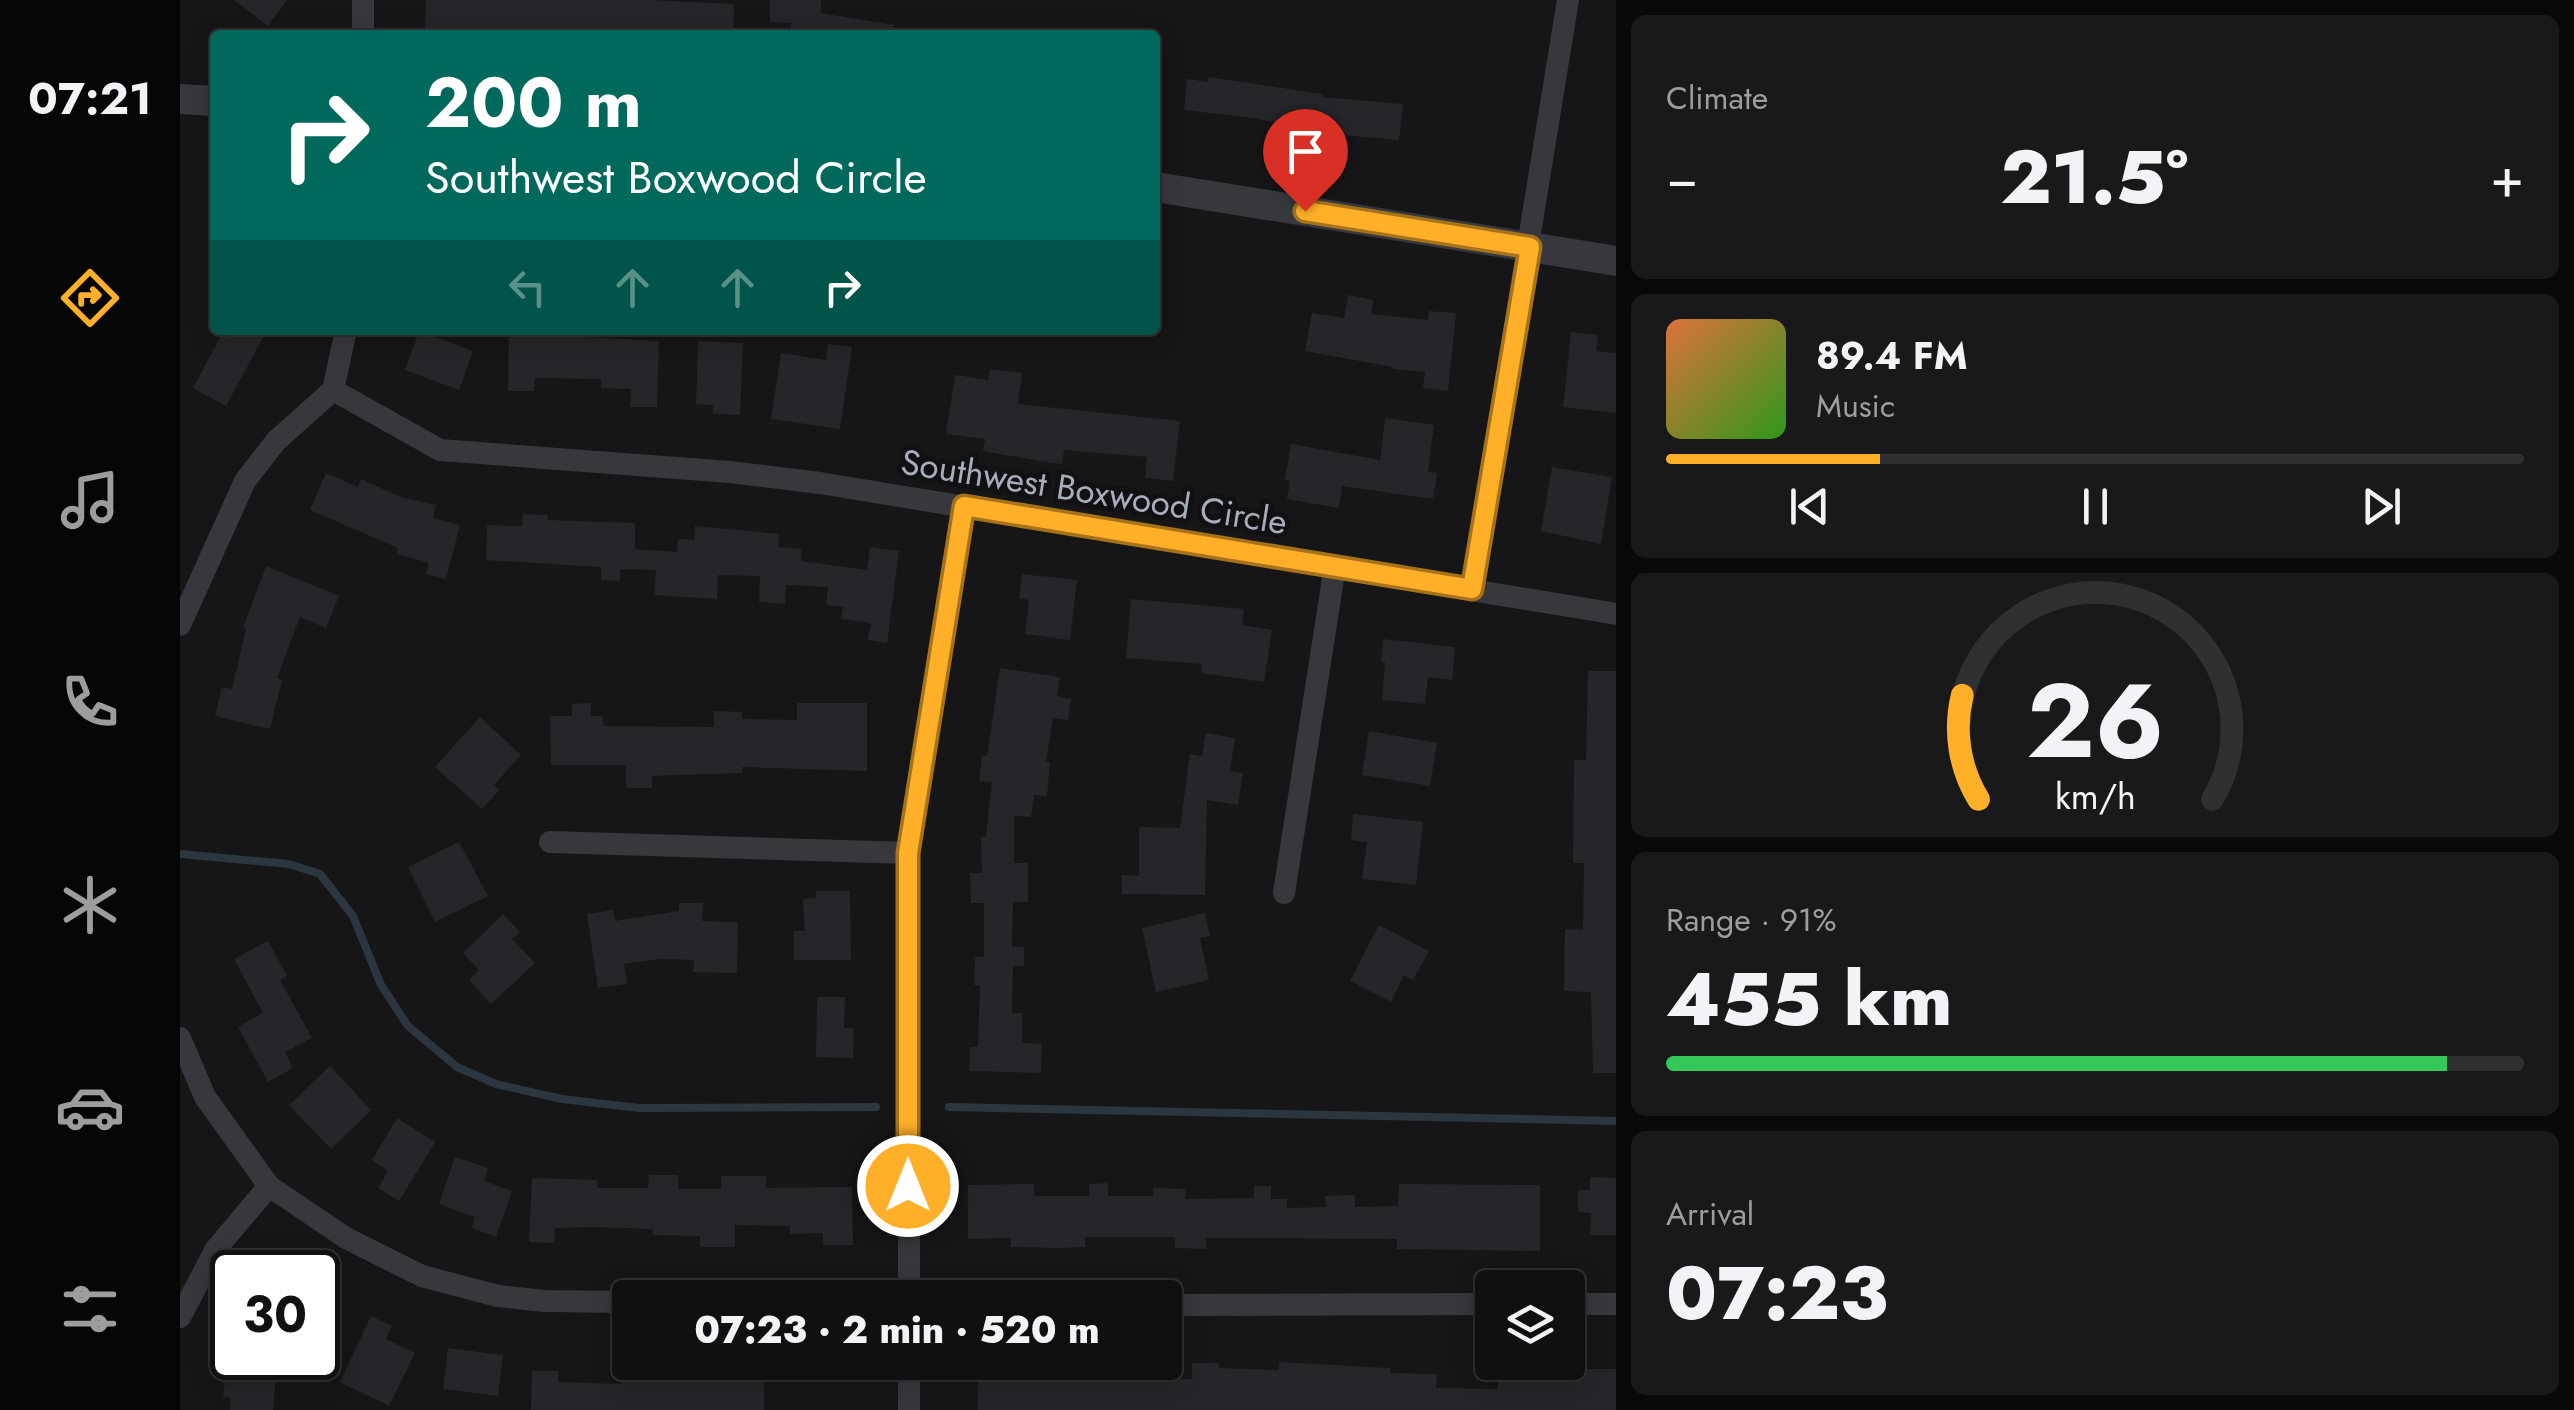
<!DOCTYPE html>
<html lang="en">
<head>
<meta charset="utf-8">
<style>
  :root { --surface:#101012; --page:#19191b; --text:#f1f3f6; --muted:#9c9d9f; --line:#303032; --accent:#ffb028 }
  body { margin:0; font-family:Jost,sans-serif; background:var(--page); color:var(--text); height:100vh; display:flex; flex-direction:column; font-size:38px; white-space:nowrap }
  * { box-sizing:border-box; margin:0 }
  p { font-size:32px; color:var(--muted) }
  .icon { flex:none; width:55px; height:55px; fill:none; stroke:currentColor; stroke-width:2; stroke-linecap:round; stroke-linejoin:round }
  .map { position:relative; flex:1; overflow:hidden }
  .drawer { display:flex; flex-direction:column; gap:15px; padding:15px; background:#09090a; width:958px }
  .drawer>* { flex:none }
  .hud { position:absolute; left:30px; top:30px; width:950px; height:305px; border-radius:10px; box-shadow:0 5px 25px #0003,0 0 0 2px var(--line); background:#00695c; color:#fff; overflow:hidden }
  .tools { position:absolute; left:1295px; top:1270px; display:grid; gap:20px }
  .tools a { display:grid; place-items:center; width:110px; height:110px; border-radius:10px; background:var(--surface); box-shadow:0 5px 25px #0003,0 0 0 2px var(--line); font-size:50px }
  .speed { position:absolute; left:30px; top:1250px; display:flex; gap:20px; font-size:50px; font-weight:700; text-align:center }
  .speed>* { display:grid; place-content:center; width:130px; height:130px; border-radius:50%; background:var(--surface); box-shadow:0 5px 25px #0003,0 0 0 2px var(--line); line-height:1 }
  .speed .limit { border:5px solid #111; border-radius:15px; background:#fff; color:#111 }
  .pin { position:absolute; display:grid; place-items:center; width:85px; height:85px; color:#fff; margin:-102px -42px; border-radius:50% 50% 50% 0; rotate:-45deg; box-shadow:0 0 10px #0007 }
  .pin .icon { rotate:45deg }
  .me { position:absolute; width:110px; margin:-55px; rotate:0deg; stroke-linejoin:round; filter:drop-shadow(0 0 8px #0008) }
  .turn { display:flex; align-items:center; gap:35px; height:210px; padding:0 50px; font-size:45px }
  .turn .icon { width:130px; height:130px; stroke-width:2.5 }
  .turn b { display:block; font-size:70px; line-height:85px }
  .lanes { display:flex; align-items:center; height:95px; padding:0 50px; background:#0003; justify-content:center; gap:50px; direction:ltr }
  .lanes .off { opacity:.35 }
  .big { font-size:75px; font-weight:800; line-height:1.1 }
  .drawer .widget { flex:1; display:flex; flex-direction:column; justify-content:center; gap:15px; min-width:0; padding:0 35px; border-radius:15px; background:var(--page) }
  .drawer .dial { align-items:center; gap:0 }
  .dial svg { height:260px; overflow:visible; fill:none; stroke:var(--line); stroke-width:7; stroke-linecap:round; text-anchor:middle }
  .dial text { fill:var(--text); stroke:none }
  .song { display:flex; align-items:center; gap:30px }
  .cover { width:120px; height:120px; border-radius:15px; background:linear-gradient(135deg,hsl(20 70% 55%),hsl(110 70% 35%)) }
  .played { height:10px; border-radius:5px; background:linear-gradient(90deg,var(--accent) 25%,var(--line) 25%) }
  .keys { display:flex; justify-content:space-around; direction:ltr }
  .heat { display:flex; justify-content:space-between; align-items:center; font-size:55px; direction:ltr }
  .charge { height:15px; border-radius:8px; background:linear-gradient(90deg,#34c759 91%,var(--line) 0) }
  .trip { position:absolute; left:432px; top:1280px; width:570px; height:100px; border-radius:10px; background:var(--surface); box-shadow:0 5px 25px #0003,0 0 0 2px var(--line); font-weight:800; line-height:100px; text-align:center }
  main { display:flex; flex:1; min-height:0 }
  .tabs { display:flex; flex-direction:column; width:180px; justify-content:space-around; align-items:center; background:#060607; color:var(--muted) }
  .tabs .icon { width:70px; height:70px }
  .tabs .active { color:var(--accent) }
  .tabs b { font-size:45px; color:var(--text) }
  .map>svg:first-child { display:block }
  .lines { fill:none; stroke-linecap:round; stroke-linejoin:round }
  .stream { stroke:#2b363e; stroke-width:8 }
  .building { fill:#26262a }
  .minor { stroke:#37383e; stroke-width:22 }
  .tertiary { stroke:#37383e; stroke-width:30 }
  .route-casing { stroke:#a6721a; stroke-width:25 }
  .route { stroke:#ffb028; stroke-width:18 }
  .labels { text-anchor:middle; dominant-baseline:central; stroke-width:10; stroke-linejoin:round; paint-order:stroke }
  .street-label { font-size:35px; fill:#a7adba; stroke:#111113 }
</style>
</head>
<body>
<main>
<nav class="tabs">
<b>07:21</b>
<svg class="icon active" aria-label="directions" viewBox="0 0 24 24"><path d="M12 3l9 9-9 9-9-9zM9 14v-3h6M13 9l2 2-2 2"/></svg>
<svg class="icon" aria-label="music" viewBox="0 0 24 24"><path d="M9 18V5l10-2v13"/><circle cx="6" cy="18" r="3"/><circle cx="16" cy="16" r="3"/></svg>
<svg class="icon" aria-label="phone" viewBox="0 0 24 24"><path d="M5 4h4l2 5-3 2q2 4 5 5l2-3 5 2v4C11 20 4 13 5 4z"/></svg>
<svg class="icon" aria-label="climate" viewBox="0 0 24 24"><path d="M12 3v18M4 7l16 10M4 17L20 7"/></svg>
<svg class="icon" aria-label="car" viewBox="0 0 24 24"><path d="M5 17H2v-5l4-1 3-4h7l3 4 3 1v5h-3M9 17h6M6 11h13"/><circle cx="7" cy="17" r="2"/><circle cx="17" cy="17" r="2"/></svg>
<svg class="icon" aria-label="filters" viewBox="0 0 24 24"><path d="M4 7h16M4 17h16"/><circle cx="9" cy="7" r="2"/><circle cx="15" cy="17" r="2"/></svg>
</nav>
<div class="map">
<svg width="1437" height="1410" viewBox="0 0 1437 1410">
  <rect width="100%" height="100%" fill="#161618"/>
  <g class="lines">
    <g class="stream">
      <path d="M0 854 109 864 140 874 173 916 201 985 228 1026 277 1067 316 1084 382 1099 459 1108 696 1107"/>
      <path d="M769 1107 1437 1121"/>
    </g>
  </g>
  <g class="building">
    <path d="M54 0H107L88 26Z"/>
    <path d="M246 0H470L554 4 553 35 245 29Z"/>
    <path d="M590 0H641V13L714 25 713 35H610L611 23 590 22Z"/>
    <path d="M1028 77 1142 94V97L1223 104 1219 140 1162 135 1073 118 1004 110 1007 79 1028 82Z"/>
    <path d="M1168 295 1193 300 1191 314 1248 320 1249 311 1276 313 1268 391 1243 388 1245 372 1213 369V367L1125 351 1132 313 1164 318Z"/>
    <path d="M44 330H87L46 406 13 388Z"/>
    <path d="M239 331 293 351 279 390 225 370Z"/>
    <path d="M1391 332 1418 335 1416 351 1437 353V413L1383 407Z"/>
    <path d="M329 333 479 341 477 407H450L451 389 421 388V379L355 378 354 391H328Z"/>
    <path d="M518 341 563 343 560 415 533 414V405L516 404Z"/>
    <path d="M648 344 672 347 660 429 591 419 601 353 646 360Z"/>
    <path d="M810 369 842 373 838 404 1000 421 993 481 965 478 967 457 884 450 882 464 860 461 803 451 805 439 766 434 775 375 808 380Z"/>
    <path d="M1205 418 1254 425 1248 472 1257 473 1253 499 1162 486 1159 508 1107 499 1110 481 1105 480 1111 444 1200 460Z"/>
    <path d="M1372 467 1432 477 1421 544 1361 531Z"/>
    <path d="M146 473 178 487 181 479 220 497 256 505 253 518 280 525 266 579 246 574 249 563 217 554 218 548 130 510Z"/>
    <path d="M343 514 368 515 367 520 455 523V549L497 552 498 539 514 540 515 526 599 534 598 547 622 549 621 561 687 570 690 547 719 551 707 643 688 640 691 623 661 619 663 607 646 605 648 587 606 585 605 604 579 602 580 576 538 575 537 599 474 595 476 570 440 569V581L421 580V567L306 560 307 525 342 526Z"/>
    <path d="M86 566 159 596 146 628 120 617 97 678 102 680 90 729 35 716 42 687 52 689 66 629 63 628Z"/>
    <path d="M842 574 897 580 890 640 845 634 849 600 839 598Z"/>
    <path d="M951 599 1064 609 1062 625 1092 630 1084 682 1021 673 1022 664 946 658Z"/>
    <path d="M1203 639 1275 647 1272 680 1248 677 1245 704 1202 700 1205 662H1201Z"/>
    <path d="M820 668 880 677 877 696 891 699 888 720 873 718 866 762H870L867 796 854 795 851 817 834 816V863H848V902H833L832 947H844V966H833L832 1013H842V1043L862 1044 861 1073 789 1071 790 1047H798L800 985H794L795 957H804V903H791L790 873H802L801 837H806L812 782 799 781 802 756H807Z"/>
    <path d="M1408 671H1437V1073H1413L1411 992 1384 991 1385 929 1403 930 1404 863H1393L1394 760H1406Z"/>
    <path d="M411 703V716H423V726L534 727V711L562 712V719L617 720V703H687V771L562 767V773L472 776V788H446V765H371L370 716H392V704Z"/>
    <path d="M300 717 341 755 314 785 319 790 302 809 255 767Z"/>
    <path d="M1189 731 1257 743 1250 786 1182 775Z"/>
    <path d="M1026 733 1055 738 1050 771 1063 773 1058 805 1027 800 1025 895 942 894V875L959 876V827L1000 828 1010 754 1022 756Z"/>
    <path d="M1173 814 1243 822 1236 885 1182 879 1187 842 1171 840Z"/>
    <path d="M279 842 308 896 255 922 228 867Z"/>
    <path d="M636 891H670L671 960H614V931H625L623 899 636 898Z"/>
    <path d="M499 903H523L522 921 558 922 557 973 513 972 514 960 479 959 444 964 447 984 418 988 407 914 433 910 435 921 499 911Z"/>
    <path d="M1025 913 1030 936 1020 938 1029 980 976 992 962 928Z"/>
    <path d="M323 914 340 932 332 939 355 963 311 1004 289 980 299 970 283 953Z"/>
    <path d="M1199 925 1249 951 1233 980 1224 975 1211 1002 1170 981Z"/>
    <path d="M88 941 107 976 100 980 132 1038 105 1052 113 1068 88 1082 58 1027 83 1013 54 959Z"/>
    <path d="M637 997H665L664 1028H674L673 1058 636 1057Z"/>
    <path d="M150 1066 191 1110 151 1149 109 1105Z"/>
    <path d="M217 1118 255 1142 219 1201 198 1188 208 1171 192 1160Z"/>
    <path d="M275 1157 308 1168 304 1181 332 1191 316 1237 292 1228 295 1217 259 1204Z"/>
    <path d="M469 1175H498V1189H541V1176H586V1188L672 1187 673 1245H643V1233L610 1234V1226L555 1225V1247H520V1236L473 1235V1229L415 1227 375 1228 374 1243 349 1242 352 1178 417 1180V1188H468Z"/>
    <path d="M1410 1177 1437 1178V1235H1410L1411 1213 1398 1212V1190H1410Z"/>
    <path d="M928 1183V1196H973V1188L1006 1189 1005 1199 1074 1198V1186H1091V1199H1107V1208L1146 1207 1145 1196 1175 1195V1207L1218 1206 1219 1184 1360 1185V1251L1217 1249V1239L1026 1238V1249L995 1248V1237H905V1247L880 1248 831 1247V1238L788 1239V1185L854 1184V1196H909V1184Z"/>
    <path d="M191 1316 212 1326 206 1339 235 1353 209 1406 160 1382Z"/>
    <path d="M268 1348 323 1355 318 1396 263 1389Z"/>
    <path d="M441 1362 584 1364V1410H351L352 1371H378V1382L441 1384Z"/>
    <path d="M1099 1362 1210 1368V1373L1257 1374 1256 1388 1318 1389V1365H1341V1381L1399 1380V1369H1437V1410H798V1363L925 1368V1377L1012 1379V1363H1039V1368L1099 1370Z"/>
    <path d="M46 1373 96 1378 93 1410H50L51 1398 43 1397Z"/>
  </g>
  <g class="lines">
    <g class="minor">
      <path d="M183 35V0"/>
      <path d="M153 390 260 450 550 472 640 483 1437 614"/>
      <path d="M1292 589 1388 0"/>
      <path d="M0 625 65 481 96 441 153 390 166 330"/>
      <path d="M370 842 729 853"/>
      <path d="M1104 893 1155 566"/>
      <path d="M0 1038 25 1097 89 1186 166 1238 242 1276 318 1296 365 1301 450 1302"/>
      <path d="M729 1298V853L784 506"/>
      <path d="M1388 1304H1437"/>
      <path d="M985 1305 1312 1304"/>
      <path d="M0 1317 36 1249 89 1186"/>
      <path d="M729 1362V1410"/>
    </g>
    <g class="tertiary">
      <path d="M0 99 35 101"/>
      <path d="M975 187 1437 261"/>
    </g>
  </g>
  <g class="lines">
    <g class="route-casing">
      <path id="route" d="M728 1186V853L784 506 1292 589 1350 247 1125 211"/>
    </g>
    <use href="#route" class="route"/>
  </g>
  <g class="labels">
    <g class="street-label">
      <text transform="translate(914 492) rotate(9)">Southwest Boxwood Circle</text>
    </g>
  </g>
</svg>
<div class="tools">
<a><svg class="icon" aria-label="layers" viewBox="0 0 24 24"><path d="M12 4l9 5-9 5-9-5zM3 14l9 5 9-5"/></svg></a>
</div>
<div class="speed"><div class="limit">30</div></div>
<div class="pin" style="left:1125px;top:211px;background:#d93025"><svg class="icon" aria-label="arrive" viewBox="0 0 24 24"><path d="M6 21V4h12l-3 4 3 4H6"/></svg></div>
<svg class="me" style="left:728px;top:1186px" viewBox="-20 -20 40 40"><circle r="17" fill="#ffb028" stroke="#fff" stroke-width="3"/><path d="M0-11L8 9 0 5-8 9z" fill="#fff"/></svg>
<div class="trip">07:23 · 2 min · 520 m</div>
<div class="hud">
<div class="turn"><svg class="icon" aria-label="right" viewBox="0 0 24 24"><path d="M7 20v-9h11M14 6l5 5-5 5"/></svg><div><b>200 m</b>Southwest Boxwood Circle</div></div>
<div class="lanes"><svg class="icon off" aria-label="left" viewBox="0 0 24 24"><path d="M17 20v-9H6M10 6l-5 5 5 5"/></svg><svg class="icon off" aria-label="ahead" viewBox="0 0 24 24"><path d="M12 20V5M6 11l6-6 6 6"/></svg><svg class="icon off" aria-label="ahead" viewBox="0 0 24 24"><path d="M12 20V5M6 11l6-6 6 6"/></svg><svg class="icon" aria-label="right" viewBox="0 0 24 24"><path d="M7 20v-9h11M14 6l5 5-5 5"/></svg></div>
</div>
</div>
<section class="drawer">
<div class="widget"><p>Climate</p>
<div class="heat"><a>−</a><b class="big">21.5°</b><a>+</a></div>
</div>
<div class="widget">
<div class="song"><i class="cover"></i><div><b>89.4 FM</b><p>Music</p></div></div>
<div class="played"></div>
<div class="keys"><svg class="icon" aria-label="previous" viewBox="0 0 24 24"><path d="M18 5L8 12l10 7zM5 5v14"/></svg><svg class="icon" aria-label="pause" viewBox="0 0 24 24"><path d="M8 5v14M16 5v14"/></svg><svg class="icon" aria-label="next" viewBox="0 0 24 24"><path d="M6 5l10 7-10 7zM19 5v14"/></svg></div>
</div>
<div class="widget dial"><svg viewBox="0 0 100 80">
<path d="M14 69A42 42 0 1 1 86 69"/>
<path d="M14 69A42 42 0 0 1 9 37" stroke="#ffb028"/>
<text x="50" y="56" font-size="32" font-weight="700">26</text>
<text x="50" y="72" font-size="11">km/h</text>
</svg></div>
<div class="widget"><p>Range · 91%</p><b class="big">455 km</b><div class="charge"></div></div>
<div class="widget"><p>Arrival</p><b class="big">07:23</b></div>
</section>
</main>
</body>
</html>
